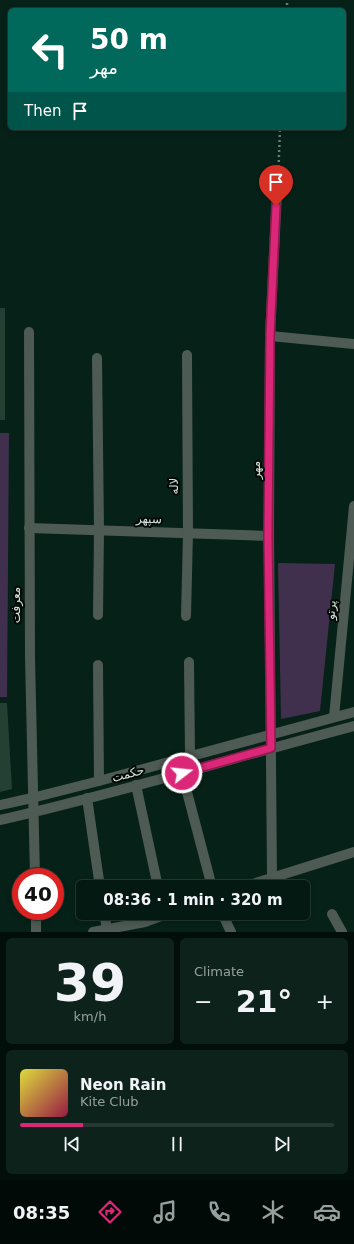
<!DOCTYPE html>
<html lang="en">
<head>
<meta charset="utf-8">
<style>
  :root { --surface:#041912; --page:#0d221b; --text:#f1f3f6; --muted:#97a09f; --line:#253832; --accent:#db2777 }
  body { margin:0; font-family:"DejaVu Sans",Vazirmatn,sans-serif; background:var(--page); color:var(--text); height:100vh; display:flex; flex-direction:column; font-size:15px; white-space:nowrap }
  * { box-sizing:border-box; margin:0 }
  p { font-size:13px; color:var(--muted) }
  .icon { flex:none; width:22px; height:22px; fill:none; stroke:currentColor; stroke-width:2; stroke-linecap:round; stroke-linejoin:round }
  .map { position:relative; height:932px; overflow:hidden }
  .drawer { display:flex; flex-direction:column; gap:6px; padding:6px; background:#020e0a; flex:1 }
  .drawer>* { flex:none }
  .guide { position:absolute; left:8px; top:8px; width:338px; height:122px; border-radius:6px; box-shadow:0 2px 6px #0003,0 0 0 1px var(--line); background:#00695c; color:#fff; overflow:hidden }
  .speed { position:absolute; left:12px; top:868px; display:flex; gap:8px; font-size:20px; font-weight:700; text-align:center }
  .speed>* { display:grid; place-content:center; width:52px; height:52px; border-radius:50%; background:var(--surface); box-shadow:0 2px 6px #0003,0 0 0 1px var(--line); line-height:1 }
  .speed .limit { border:6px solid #d22; background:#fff; color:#111 }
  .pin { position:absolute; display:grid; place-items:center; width:34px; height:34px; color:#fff; margin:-41px -17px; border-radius:50% 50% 50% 0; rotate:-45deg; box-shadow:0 0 4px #0007 }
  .pin .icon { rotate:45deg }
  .me { position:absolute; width:44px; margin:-22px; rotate:74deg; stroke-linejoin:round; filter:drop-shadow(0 0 3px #0008) }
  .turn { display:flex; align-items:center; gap:14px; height:84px; padding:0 16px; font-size:18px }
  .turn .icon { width:52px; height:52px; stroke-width:2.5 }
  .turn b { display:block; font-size:28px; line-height:34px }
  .then { display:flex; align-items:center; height:38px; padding:0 16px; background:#0003; gap:8px; font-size:15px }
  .big { font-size:30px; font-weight:700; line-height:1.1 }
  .drawer .widget { flex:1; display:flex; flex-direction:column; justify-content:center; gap:6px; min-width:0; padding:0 14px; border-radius:6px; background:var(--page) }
  .drawer .dial { align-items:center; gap:0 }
  .dial b { font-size:52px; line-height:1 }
  .song { display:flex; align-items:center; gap:12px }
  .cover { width:48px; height:48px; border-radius:6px; background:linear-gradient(135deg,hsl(60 70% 55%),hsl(340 70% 35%)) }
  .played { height:4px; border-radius:2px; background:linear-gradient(90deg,var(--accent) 20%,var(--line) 20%) }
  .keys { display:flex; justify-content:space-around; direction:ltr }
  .heat { display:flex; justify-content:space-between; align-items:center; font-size:22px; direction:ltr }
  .drawer .tiles { flex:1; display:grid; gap:6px; grid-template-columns:1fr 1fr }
  .widget:last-child { grid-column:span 2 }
  .trip { position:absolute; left:76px; top:880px; width:234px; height:40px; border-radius:6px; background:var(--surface); box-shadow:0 2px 6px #0003,0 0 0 1px var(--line); font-weight:700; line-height:40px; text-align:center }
  .tabs { display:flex; height:64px; justify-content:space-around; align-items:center; background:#020a07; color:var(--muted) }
  .tabs .icon { width:28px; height:28px }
  .tabs .active { color:var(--accent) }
  .tabs b { font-size:18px; color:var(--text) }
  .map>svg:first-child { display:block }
  .green { fill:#40304d }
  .building { fill:#243f34 }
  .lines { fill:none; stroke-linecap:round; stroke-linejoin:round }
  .path { stroke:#677d75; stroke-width:2.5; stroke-dasharray:2 3; stroke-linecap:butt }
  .minor { stroke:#4e5a54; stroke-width:10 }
  .tertiary { stroke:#4e5a54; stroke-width:10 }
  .route-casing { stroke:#8e194d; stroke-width:10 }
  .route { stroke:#db2777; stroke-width:7 }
  .labels { text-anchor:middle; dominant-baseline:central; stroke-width:4; stroke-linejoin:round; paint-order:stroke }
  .street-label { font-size:12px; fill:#d6e5de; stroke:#010805 }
</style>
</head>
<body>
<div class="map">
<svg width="354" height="932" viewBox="0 0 354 932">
  <rect width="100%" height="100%" fill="#062118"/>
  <g class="green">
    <path d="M0 433H9L7 697H0Z"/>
    <path d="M278 563 335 564 320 711 281 719Z"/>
  </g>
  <g class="building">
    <rect x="0" y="308" width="5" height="112"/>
    <path d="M0 703H7L12 789 0 792Z"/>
  </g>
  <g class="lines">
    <g class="path">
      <path d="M287 10V0"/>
      <path d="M278 182 280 128"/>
    </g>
    <g class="minor">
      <path d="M270 336 354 344"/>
      <path d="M97 358 99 530 98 615"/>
      <path d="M29 528 269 536"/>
      <path d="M186 616 188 533 187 355"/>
      <path d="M189 662 190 756"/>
      <path d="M98 665 99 781"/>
      <path d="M334 717 354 506"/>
      <path d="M182 773 212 887"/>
      <path d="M136 785 158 887"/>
      <path d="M87 798 100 887"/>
      <path d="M272 877 269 536 270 336 277 192"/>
      <path d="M243 887 354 852"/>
      <path d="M104 913 107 929"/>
      <path d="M222 913 231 932"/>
      <path d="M332 914 342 932"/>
      <path d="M93 932 145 922 169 913"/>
    </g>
    <g class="tertiary">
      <path d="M29 332 30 657 35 877"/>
      <path d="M0 805 32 798 99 781 354 712"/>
      <path d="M0 820C119 793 236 757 354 726"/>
      <path d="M36 911V932"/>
    </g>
  </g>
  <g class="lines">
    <g class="route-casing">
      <path id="route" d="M182 773 271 748 268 536 270 336 276 206"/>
    </g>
    <use href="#route" class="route"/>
  </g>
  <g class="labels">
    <g class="street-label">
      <text transform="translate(256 470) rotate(-90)">مهر</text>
      <text transform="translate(174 486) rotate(-90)">لاله</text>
      <text transform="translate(149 519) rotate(2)">سپهر</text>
      <text transform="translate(16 605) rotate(-90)">معرفت</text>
      <text transform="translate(331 610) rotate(-85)">پرتو</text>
      <text transform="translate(128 774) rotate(-15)">حکمت</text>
    </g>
  </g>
</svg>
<div class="speed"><div class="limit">40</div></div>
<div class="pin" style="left:276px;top:206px;background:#d93025"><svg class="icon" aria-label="arrive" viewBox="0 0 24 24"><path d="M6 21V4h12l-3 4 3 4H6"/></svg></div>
<svg class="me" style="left:182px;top:773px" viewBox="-20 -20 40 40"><circle r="17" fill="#db2777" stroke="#fff" stroke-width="3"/><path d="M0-11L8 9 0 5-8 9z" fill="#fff"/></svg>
<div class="trip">08:36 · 1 min · 320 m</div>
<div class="guide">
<div class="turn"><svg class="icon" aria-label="left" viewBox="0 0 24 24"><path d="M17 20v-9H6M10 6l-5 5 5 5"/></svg><div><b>50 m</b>مهر</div></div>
<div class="then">Then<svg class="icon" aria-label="arrive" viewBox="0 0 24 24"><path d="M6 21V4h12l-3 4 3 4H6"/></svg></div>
</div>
</div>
<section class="drawer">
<div class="tiles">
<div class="widget dial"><b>39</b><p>km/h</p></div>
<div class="widget"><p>Climate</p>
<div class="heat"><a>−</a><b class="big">21°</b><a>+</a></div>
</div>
<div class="widget">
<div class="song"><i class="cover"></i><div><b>Neon Rain</b><p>Kite Club</p></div></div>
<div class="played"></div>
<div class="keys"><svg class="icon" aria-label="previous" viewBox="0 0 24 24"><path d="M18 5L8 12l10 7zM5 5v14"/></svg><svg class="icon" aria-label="pause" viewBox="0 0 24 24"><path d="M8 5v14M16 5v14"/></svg><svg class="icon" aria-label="next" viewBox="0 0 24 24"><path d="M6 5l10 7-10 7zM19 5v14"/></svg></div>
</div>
</div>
</section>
<nav class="tabs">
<b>08:35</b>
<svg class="icon active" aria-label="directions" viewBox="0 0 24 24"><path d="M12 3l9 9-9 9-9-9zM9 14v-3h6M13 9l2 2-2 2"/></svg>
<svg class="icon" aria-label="music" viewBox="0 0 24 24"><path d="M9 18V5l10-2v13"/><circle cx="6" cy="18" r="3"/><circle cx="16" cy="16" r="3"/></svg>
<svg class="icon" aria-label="phone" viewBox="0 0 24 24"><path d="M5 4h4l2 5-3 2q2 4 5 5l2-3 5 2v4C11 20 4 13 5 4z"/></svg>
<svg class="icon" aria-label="climate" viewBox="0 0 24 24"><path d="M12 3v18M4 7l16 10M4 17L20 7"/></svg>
<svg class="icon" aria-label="car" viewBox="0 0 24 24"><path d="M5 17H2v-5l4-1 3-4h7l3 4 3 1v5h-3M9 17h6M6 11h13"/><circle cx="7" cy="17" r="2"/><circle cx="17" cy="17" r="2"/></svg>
</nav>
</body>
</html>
